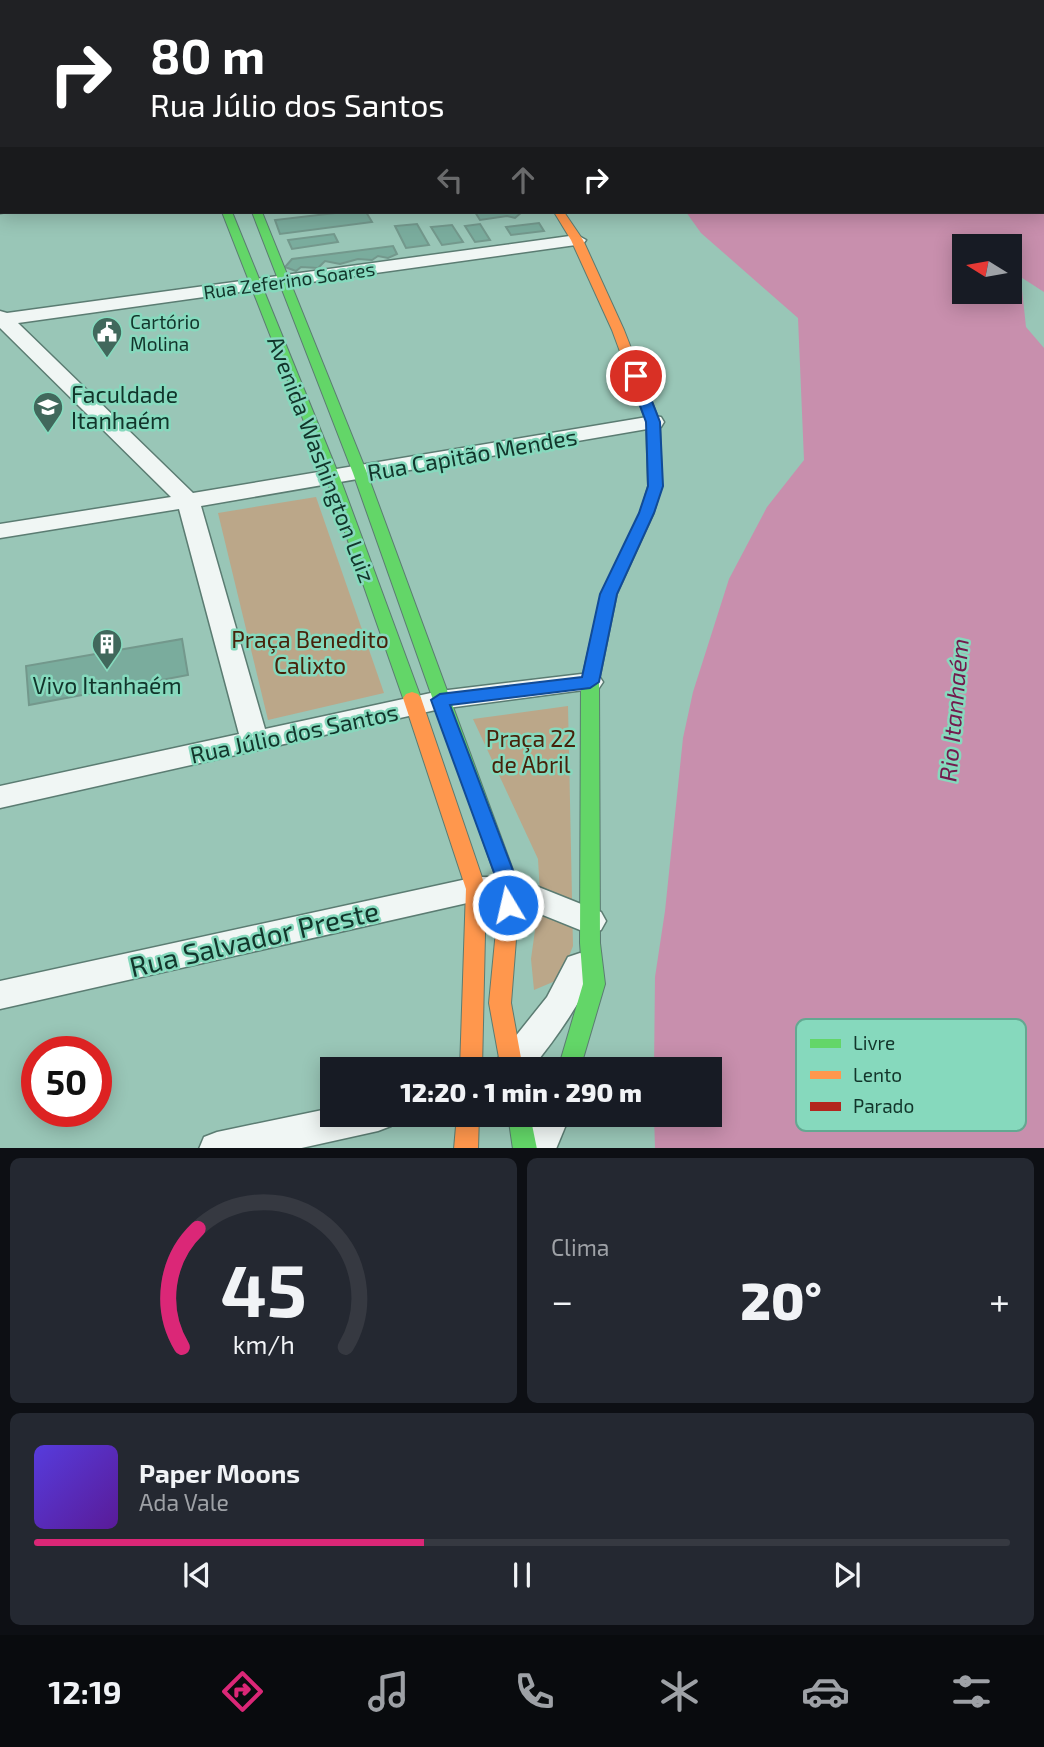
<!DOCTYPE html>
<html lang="pt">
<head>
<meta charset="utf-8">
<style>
  :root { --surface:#171b24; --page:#242831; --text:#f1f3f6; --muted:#9ea1a6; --line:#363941; --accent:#db2777 }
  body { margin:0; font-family:"Exo 2",sans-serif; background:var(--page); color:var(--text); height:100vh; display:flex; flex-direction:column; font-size:26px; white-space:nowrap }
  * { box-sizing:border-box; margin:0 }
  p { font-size:23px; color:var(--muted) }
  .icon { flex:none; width:38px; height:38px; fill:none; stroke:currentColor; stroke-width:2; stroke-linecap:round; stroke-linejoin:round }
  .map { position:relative; height:1148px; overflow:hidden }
  .drawer { display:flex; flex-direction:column; gap:10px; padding:10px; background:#0d0f14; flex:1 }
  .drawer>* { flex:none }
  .top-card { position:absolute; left:0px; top:0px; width:1045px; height:214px; box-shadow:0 4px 18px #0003; background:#202124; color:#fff; overflow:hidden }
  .needle { width:46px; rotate:281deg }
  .tools { position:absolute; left:952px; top:234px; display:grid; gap:14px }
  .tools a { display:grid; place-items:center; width:70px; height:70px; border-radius:0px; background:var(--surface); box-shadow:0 4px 18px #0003; font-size:35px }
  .speed { position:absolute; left:21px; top:1036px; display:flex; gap:14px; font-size:35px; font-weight:700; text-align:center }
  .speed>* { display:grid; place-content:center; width:91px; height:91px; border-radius:50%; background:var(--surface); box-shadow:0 4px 18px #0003; line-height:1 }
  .speed .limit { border:10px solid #d22; background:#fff; color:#111 }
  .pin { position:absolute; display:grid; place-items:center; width:60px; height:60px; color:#fff; margin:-30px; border:4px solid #fff; border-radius:50%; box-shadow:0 2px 7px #0007 }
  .me { position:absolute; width:77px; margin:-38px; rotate:351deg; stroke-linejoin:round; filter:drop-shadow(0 0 5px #0008) }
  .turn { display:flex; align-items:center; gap:24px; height:147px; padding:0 35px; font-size:32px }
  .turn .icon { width:91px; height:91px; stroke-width:2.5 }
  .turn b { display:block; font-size:49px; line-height:60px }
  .lanes { display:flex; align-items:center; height:66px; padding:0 35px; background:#0003; justify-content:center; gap:35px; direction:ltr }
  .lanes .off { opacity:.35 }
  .big { font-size:52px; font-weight:800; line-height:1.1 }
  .drawer .card { flex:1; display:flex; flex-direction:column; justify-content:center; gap:10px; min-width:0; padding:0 24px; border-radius:10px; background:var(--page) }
  .drawer .dial { align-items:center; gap:0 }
  .dial svg { height:182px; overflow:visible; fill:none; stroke:var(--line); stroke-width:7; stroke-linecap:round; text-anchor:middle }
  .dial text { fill:var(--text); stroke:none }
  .song { display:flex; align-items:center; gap:21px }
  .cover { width:84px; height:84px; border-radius:10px; background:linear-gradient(135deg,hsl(250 70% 55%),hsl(270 70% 35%)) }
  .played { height:7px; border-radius:4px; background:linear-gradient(90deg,var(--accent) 40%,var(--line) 40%) }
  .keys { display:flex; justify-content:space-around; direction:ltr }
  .heat { display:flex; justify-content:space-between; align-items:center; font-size:38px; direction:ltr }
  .drawer .tiles { flex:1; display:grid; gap:10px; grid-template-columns:1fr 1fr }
  .card:last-child { grid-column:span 2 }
  .trip { position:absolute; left:320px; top:1057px; width:402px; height:70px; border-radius:0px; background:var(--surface); box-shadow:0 4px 18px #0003; font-weight:800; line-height:70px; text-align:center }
  .dock { display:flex; height:112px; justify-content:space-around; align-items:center; background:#090b0e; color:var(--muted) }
  .dock .icon { width:49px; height:49px }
  .dock .active { color:var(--accent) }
  .dock b { font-size:32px; color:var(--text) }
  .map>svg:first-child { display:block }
  .green { fill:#bba789 }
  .water { fill:#c88fad }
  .building { fill:#7aac9d; stroke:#73988c; stroke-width:2 }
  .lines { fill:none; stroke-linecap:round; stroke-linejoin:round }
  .street-casing { stroke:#5b7c72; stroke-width:3 }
  .fast-casing { stroke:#5b7c72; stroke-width:2 }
  .slow-casing { stroke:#5b7c72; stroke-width:2 }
  .jam-casing { stroke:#5b7c72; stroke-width:2 }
  .street { fill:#f0f6f4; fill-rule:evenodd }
  .fast { fill:#63d668; fill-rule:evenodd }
  .slow { fill:#ff974d; fill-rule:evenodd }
  .jam { fill:#b3261e; fill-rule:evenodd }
  .route { fill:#1a73e8; stroke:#114b97; stroke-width:2 }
  .labels { text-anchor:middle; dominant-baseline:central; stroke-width:5; stroke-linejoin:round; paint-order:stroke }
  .far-street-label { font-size:19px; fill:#12352b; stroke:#86d9bd }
  .far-poi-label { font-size:19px; fill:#12352b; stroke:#86d9bd; text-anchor:start }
  .poi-label { font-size:23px; fill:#12352b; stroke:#86d9bd; text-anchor:start }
  .street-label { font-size:23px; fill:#12352b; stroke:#86d9bd }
  .park-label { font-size:23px; fill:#47220a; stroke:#86d9bd }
  .water-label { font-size:24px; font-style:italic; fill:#731a4d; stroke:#86d9bd }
  .near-street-label { font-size:28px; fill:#12352b; stroke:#86d9bd }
  .key { fill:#86d9bd; stroke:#63a891; stroke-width:2 }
  .key-label { font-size:19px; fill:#12352b }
</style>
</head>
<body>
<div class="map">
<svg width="1044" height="1149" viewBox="0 0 1044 1149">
  <rect width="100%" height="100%" fill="#99c6b7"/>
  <g class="green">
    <path d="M316 497 384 693 268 720 218 513Z"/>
    <path d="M568 706 573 946 560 979 534 990 531 959 540 894 538 859 473 719Z"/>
  </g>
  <path class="water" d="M555 0H1044V292L1010 270V247H964V292H1010V272L1021 280 1026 327 1044 348V1148H655L654 1115H710V1069H654L655 977 665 911 683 738 693 692 729 579 767 507 804 460 798 318 701 233 686 212H1043V2Z"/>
  <g class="building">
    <path d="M344 212H366L372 222 280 234 275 220Z"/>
    <path d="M475 212H522L515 218 507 216 480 220Z"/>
    <path d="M539 223 544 231 511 235 506 227Z"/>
    <path d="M417 224 429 245 406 248 395 226Z"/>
    <path d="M480 224 490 240 475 242 465 226Z"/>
    <path d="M452 225 463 242 442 245 431 227Z"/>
    <path d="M334 234 338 242 292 249 288 240Z"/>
    <path d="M393 246 397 254 388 258 378 256 372 260 358 259 340 264 325 261 318 268 301 267 296 271 285 267 292 259Z"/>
    <path d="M182 639 188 675 29 705 26 666Z"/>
  </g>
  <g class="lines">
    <g class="street-casing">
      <g id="street">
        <path d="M407 0H419L420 2H408Z"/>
        <path d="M0 203 2 212H7L0 213Z"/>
        <path d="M577 235 586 240 583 244 18 323 193 493 653 416 661 417 664 422 661 427 653 428 201 506 265 729 440 691 590 673 599 676 603 682 599 688 440 709 0 808V786L239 734 179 509 0 538V524L171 497 0 328V311L7 313Z"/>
        <path d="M476 877H510L521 880 601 912 606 921 601 930 590 934 508 901H476L0 1009V981Z"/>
        <path d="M580 953 592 957 596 966C580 1005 557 1037 531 1069H494L499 1057 547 997 568 957Z"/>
        <path d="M332 1108V1115H396L391 1126 378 1131 297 1149H199L204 1137 217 1132Z"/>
        <path d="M534 1115H570L556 1149H520Z"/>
      </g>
    </g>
    <g class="fast-casing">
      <g id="fast">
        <rect x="164" y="0" width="8" height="2"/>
        <rect x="0" y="61" width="2" height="6"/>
        <path d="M222 212H232L340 478 421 698 418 702H406L403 698 326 478Z"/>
        <path d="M252 212H262L367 473 516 878 513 883 506 886 499 883 496 878 353 473Z"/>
        <path d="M654 450 661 454 662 486 654 513 617 594 599 682 600 943 605 984 580 1069H558L583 984 580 943 581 682 601 594 640 513 648 486 647 454Z"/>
        <path d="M508 1115H530L537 1149H513Z"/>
      </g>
    </g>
    <g class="slow-casing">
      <g id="slow">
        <path d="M136 0H144L145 2H137Z"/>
        <path d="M554 212H564L583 240 624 330 660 422 661 454 659 457 654 458 647 454 646 422 612 330 571 240Z"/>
        <path d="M412 692 418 694 421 698 486 889 482 1069H460L466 889 403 698 406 694Z"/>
        <path d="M506 870 513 873 520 889 511 1003 523 1069H501L489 1003 500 889 496 878 499 873Z"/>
        <path d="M457 1115H479L478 1149H454Z"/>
      </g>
    </g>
    <g class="jam-casing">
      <rect id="jam" x="0" y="150" width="2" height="6"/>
    </g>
    <use href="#street" class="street"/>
    <use href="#fast" class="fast"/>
    <use href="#slow" class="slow"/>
    <use href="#jam" class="jam"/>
  </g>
  <path class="route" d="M636 372 642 376 660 422 663 486 654 513 617 594 599 682 590 688 450 705 520 889 516 911 508 913 501 911 498 905 500 889 431 700 440 694 582 677 600 594 639 513 648 486 646 422 629 376Z"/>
  <defs>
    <g id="civic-pin" transform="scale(1.575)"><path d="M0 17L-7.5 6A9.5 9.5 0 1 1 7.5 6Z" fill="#41685c" stroke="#86d9bd"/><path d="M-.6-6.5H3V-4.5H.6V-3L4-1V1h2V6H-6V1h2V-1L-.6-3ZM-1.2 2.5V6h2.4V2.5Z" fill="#fff"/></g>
    <g id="university-pin" transform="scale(1.575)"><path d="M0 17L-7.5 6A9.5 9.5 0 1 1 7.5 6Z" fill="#41685c" stroke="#86d9bd"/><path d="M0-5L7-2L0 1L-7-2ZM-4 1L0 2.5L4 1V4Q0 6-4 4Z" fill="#fff"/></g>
    <g id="building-pin" transform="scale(1.575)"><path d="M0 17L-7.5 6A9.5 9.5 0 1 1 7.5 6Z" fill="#41685c" stroke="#86d9bd"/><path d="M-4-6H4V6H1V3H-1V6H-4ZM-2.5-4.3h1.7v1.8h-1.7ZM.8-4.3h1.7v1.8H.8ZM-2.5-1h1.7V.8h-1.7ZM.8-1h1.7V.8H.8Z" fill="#fff"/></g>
  </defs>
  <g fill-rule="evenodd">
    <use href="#civic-pin" x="107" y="332"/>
    <use href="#university-pin" x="48" y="407"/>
    <use href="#building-pin" x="107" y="644"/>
  </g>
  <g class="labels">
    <g class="far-street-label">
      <text transform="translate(289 280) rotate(-8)">Rua Zeferino Soares</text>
    </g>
    <g class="far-poi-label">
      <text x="130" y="321">Cartório<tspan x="130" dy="22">Molina</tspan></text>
    </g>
    <g class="poi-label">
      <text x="71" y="394">Faculdade<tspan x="71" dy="26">Itanhaém</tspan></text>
      <text x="107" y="685" text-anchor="middle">Vivo Itanhaém</text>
    </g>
    <g class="street-label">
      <text transform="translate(472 454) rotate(-10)">Rua Capitão Mendes</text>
      <text transform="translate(322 459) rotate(69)">Avenida Washington Luiz</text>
      <text transform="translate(294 733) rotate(-12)">Rua Júlio dos Santos</text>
    </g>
    <g class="park-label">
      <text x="310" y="639">Praça Benedito<tspan x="310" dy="26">Calixto</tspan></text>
      <text x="531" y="738">Praça 22<tspan x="531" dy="26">de Abril</tspan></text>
    </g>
    <g class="water-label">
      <text transform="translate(953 710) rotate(-85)">Rio Itanhaém</text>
    </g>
    <g class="near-street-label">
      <text transform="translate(254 938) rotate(-13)">Rua Salvador Preste</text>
    </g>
  </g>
  <rect x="796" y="1019" width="230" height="112" rx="10" class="key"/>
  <rect x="810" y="1039" width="31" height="9" fill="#63d668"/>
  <rect x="810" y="1071" width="31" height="8" fill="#ff974d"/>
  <rect x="810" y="1102" width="31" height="9" fill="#b3261e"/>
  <g class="key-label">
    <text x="853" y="1050">Livre</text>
    <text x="853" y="1082">Lento</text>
    <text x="853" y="1113">Parado</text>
  </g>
</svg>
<div class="tools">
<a><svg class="needle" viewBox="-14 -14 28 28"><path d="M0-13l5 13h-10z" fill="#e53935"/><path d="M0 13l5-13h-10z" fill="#9ea1a6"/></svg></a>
</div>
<div class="speed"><div class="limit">50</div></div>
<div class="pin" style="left:636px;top:376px;background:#d93025"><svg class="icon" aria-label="arrive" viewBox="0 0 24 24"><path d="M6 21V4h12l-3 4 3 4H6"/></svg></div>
<svg class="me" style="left:508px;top:905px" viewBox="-20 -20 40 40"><circle r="17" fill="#1a73e8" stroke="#fff" stroke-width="3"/><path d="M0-11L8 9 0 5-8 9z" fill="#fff"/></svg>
<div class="trip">12:20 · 1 min · 290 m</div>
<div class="top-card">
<div class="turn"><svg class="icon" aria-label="right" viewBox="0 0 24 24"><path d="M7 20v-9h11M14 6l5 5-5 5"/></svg><div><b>80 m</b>Rua Júlio dos Santos</div></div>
<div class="lanes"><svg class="icon off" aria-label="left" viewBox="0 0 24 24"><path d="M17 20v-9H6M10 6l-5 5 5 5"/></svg><svg class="icon off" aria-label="ahead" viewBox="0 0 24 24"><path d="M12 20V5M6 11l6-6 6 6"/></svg><svg class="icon" aria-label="right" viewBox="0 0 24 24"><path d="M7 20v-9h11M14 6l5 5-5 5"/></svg></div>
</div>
</div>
<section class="drawer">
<div class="tiles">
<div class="card dial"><svg viewBox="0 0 100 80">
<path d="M14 69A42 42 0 1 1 86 69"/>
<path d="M14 69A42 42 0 0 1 21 17" stroke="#db2777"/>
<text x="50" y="56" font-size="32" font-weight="700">45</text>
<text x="50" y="72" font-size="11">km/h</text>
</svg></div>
<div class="card"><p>Clima</p>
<div class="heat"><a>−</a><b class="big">20°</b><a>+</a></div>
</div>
<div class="card">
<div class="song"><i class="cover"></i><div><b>Paper Moons</b><p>Ada Vale</p></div></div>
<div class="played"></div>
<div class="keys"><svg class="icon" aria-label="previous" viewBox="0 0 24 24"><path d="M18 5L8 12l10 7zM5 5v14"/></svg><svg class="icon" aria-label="pause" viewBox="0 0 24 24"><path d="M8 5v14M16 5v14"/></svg><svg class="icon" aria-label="next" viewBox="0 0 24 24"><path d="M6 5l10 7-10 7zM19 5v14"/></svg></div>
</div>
</div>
</section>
<nav class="dock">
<b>12:19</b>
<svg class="icon active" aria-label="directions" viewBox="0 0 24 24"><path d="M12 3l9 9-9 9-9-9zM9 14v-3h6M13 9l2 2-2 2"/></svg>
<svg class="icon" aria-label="music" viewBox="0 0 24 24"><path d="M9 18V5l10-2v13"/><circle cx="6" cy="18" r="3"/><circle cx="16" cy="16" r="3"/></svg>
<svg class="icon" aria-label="phone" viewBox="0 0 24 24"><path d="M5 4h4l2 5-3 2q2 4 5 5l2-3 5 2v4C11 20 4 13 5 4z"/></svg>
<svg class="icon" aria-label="climate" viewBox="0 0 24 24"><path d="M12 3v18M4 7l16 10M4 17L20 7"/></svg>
<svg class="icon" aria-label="car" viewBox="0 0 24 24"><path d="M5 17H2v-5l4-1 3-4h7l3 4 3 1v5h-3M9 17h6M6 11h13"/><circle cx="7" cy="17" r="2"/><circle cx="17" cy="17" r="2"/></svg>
<svg class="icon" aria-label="filters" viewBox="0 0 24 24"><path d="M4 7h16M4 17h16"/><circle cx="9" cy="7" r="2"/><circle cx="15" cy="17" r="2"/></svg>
</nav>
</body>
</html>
